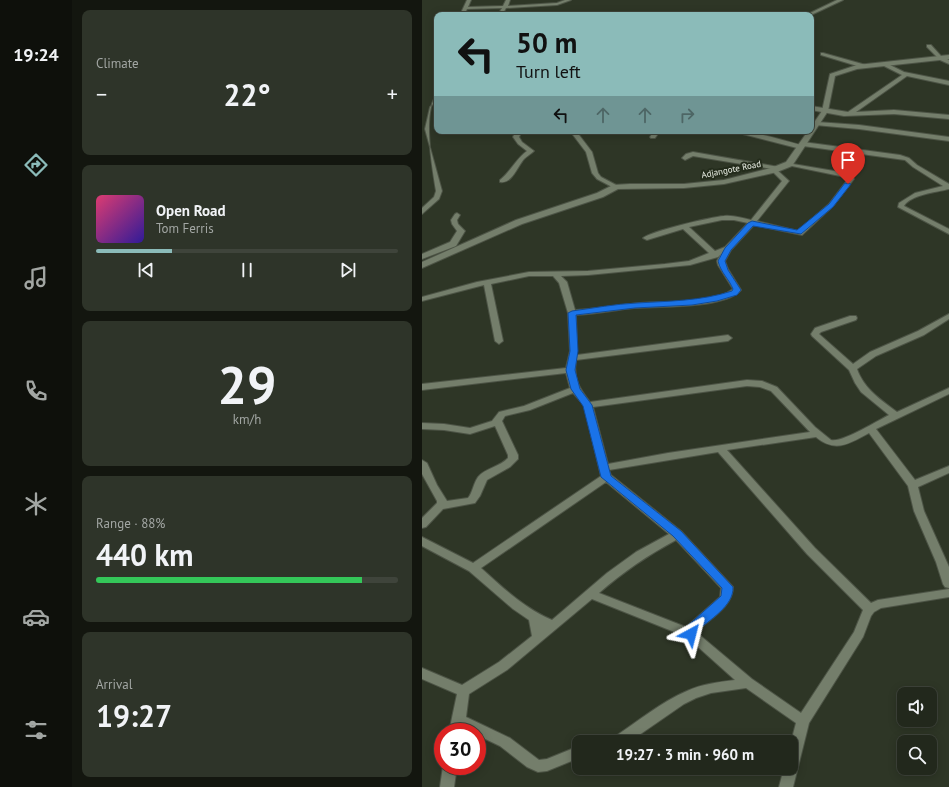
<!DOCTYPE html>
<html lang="en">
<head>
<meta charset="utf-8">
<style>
  :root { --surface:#22281c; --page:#2e3429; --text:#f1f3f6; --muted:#a2a6a3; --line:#3f443b; --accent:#8bbbb9 }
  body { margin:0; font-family:"PT Sans",sans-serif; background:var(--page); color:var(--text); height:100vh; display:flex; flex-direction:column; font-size:15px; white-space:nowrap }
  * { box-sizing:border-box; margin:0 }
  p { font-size:13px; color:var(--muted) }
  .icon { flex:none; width:22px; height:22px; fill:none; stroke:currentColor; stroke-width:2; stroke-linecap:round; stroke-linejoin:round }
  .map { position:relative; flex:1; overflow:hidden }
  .sheet { display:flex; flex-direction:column; gap:10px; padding:10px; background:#13160f; width:350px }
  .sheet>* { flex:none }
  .guide { position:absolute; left:12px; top:12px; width:380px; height:122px; border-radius:8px; box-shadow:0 2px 10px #0003,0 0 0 1px var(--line); background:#8bbbb9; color:#111; overflow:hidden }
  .buttons { position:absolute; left:475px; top:687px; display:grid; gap:8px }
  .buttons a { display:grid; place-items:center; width:40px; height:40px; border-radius:8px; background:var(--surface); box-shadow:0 2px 10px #0003,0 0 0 1px var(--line); font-size:20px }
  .speed { position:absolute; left:12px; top:723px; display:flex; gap:8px; font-size:20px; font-weight:700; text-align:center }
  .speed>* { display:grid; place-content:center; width:52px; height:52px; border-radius:50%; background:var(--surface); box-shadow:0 2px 10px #0003,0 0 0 1px var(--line); line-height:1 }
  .speed .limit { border:6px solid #d22; background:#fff; color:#111 }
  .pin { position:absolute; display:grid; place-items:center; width:34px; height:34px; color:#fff; margin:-41px -17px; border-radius:50% 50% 50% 0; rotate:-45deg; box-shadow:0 0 4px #0007 }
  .pin .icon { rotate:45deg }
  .me { position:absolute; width:44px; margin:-22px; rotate:38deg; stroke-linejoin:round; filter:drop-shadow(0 0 3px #0008) }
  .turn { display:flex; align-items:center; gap:14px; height:84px; padding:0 16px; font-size:18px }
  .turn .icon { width:52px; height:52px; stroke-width:2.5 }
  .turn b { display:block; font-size:28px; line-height:34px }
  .lanes { display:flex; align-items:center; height:38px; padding:0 16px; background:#0003; justify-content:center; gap:20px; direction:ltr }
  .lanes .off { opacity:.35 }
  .big { font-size:30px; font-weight:700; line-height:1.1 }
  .sheet .tile { flex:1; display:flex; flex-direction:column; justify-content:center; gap:6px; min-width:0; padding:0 14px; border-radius:8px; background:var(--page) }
  .sheet .dial { align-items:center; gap:0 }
  .dial b { font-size:52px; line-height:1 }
  .song { display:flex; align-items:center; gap:12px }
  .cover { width:48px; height:48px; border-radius:6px; background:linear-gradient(135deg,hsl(340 70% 55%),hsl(250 70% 35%)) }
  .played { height:4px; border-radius:2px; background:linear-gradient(90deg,var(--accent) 25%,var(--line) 25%) }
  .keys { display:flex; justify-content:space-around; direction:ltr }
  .heat { display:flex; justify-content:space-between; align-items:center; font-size:22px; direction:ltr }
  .charge { height:6px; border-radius:3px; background:linear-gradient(90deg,#34c759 88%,var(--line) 0) }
  .trip { position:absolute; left:150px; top:735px; width:226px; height:40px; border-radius:8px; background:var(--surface); box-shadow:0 2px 10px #0003,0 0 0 1px var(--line); font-weight:700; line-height:40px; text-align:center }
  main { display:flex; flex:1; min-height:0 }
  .tabs { display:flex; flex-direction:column; width:72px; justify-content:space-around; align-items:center; background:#0e100b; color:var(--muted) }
  .tabs .icon { width:28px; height:28px }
  .tabs .active { color:var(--accent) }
  .tabs b { font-size:18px; color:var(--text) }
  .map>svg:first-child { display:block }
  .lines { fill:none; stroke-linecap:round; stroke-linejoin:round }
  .minor-casing { stroke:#4d5446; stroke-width:2 }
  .tertiary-casing { stroke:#4d5446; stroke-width:2 }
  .minor { fill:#747e6b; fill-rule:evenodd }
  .tertiary { fill:#747e6b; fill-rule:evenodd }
  .route { fill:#1a73e8; stroke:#114b97 }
  .labels { text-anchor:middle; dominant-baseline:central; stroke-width:4; stroke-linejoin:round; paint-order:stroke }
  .far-street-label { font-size:9px; fill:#eaefe5; stroke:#242c1c }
</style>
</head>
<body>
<main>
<nav class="tabs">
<b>19:24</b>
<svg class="icon active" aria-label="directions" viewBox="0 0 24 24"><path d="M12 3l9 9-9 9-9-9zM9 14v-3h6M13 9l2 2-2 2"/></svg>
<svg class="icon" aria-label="music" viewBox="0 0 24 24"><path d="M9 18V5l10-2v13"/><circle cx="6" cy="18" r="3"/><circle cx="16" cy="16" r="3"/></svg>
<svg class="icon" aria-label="phone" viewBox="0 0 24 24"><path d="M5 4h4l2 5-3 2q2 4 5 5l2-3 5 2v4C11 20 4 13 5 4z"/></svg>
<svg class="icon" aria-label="climate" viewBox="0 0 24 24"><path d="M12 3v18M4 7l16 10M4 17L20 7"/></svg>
<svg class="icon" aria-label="car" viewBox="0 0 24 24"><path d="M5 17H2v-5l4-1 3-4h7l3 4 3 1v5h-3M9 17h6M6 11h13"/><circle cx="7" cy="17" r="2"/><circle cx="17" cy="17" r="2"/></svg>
<svg class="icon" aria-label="filters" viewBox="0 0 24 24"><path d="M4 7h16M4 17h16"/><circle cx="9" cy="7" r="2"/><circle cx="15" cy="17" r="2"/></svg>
</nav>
<section class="sheet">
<div class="tile"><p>Climate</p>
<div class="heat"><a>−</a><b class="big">22°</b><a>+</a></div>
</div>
<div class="tile">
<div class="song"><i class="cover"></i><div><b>Open Road</b><p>Tom Ferris</p></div></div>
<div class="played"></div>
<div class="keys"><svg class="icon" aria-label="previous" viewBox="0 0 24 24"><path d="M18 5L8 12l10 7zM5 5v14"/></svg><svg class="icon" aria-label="pause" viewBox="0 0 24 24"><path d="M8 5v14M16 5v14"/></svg><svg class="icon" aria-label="next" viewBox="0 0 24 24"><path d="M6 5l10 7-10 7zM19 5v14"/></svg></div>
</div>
<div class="tile dial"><b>29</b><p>km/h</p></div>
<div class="tile"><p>Range · 88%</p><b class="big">440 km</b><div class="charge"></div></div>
<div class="tile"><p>Arrival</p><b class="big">19:27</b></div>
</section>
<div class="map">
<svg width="527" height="787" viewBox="0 0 527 787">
  <rect width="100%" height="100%" fill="#2e3626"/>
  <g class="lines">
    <g class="minor-casing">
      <g id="minor">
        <path d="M45 0H49L46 7 81 6 84 0H88L86 6 135 3 143 0H149L135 5 84 8 80 15H76L80 8 45 9 42 15H38Z"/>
        <path d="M415 0H421L389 15H384Z"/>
        <path d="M505 45H509L519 56 527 60V64L518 60 505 47Z"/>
        <path d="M401 53 444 65 445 66 442 68 399 55V53Z"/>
        <path d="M460 63H464L482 72 527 81V85L485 76 434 112 472 110 527 115V119L472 114 422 116 389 110V106L426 112 480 75 460 65Z"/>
        <path d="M15 95V100L8 107 3 129 20 191 17 199 0 214V208L12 197 14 191C10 166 0 110 15 95Z"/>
        <path d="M395 122 437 125 527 137V141L437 129 393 125 392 124Z"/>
        <path d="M94 131H100L97 137 100 142 112 151C109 154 105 156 102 159 95 167 90 184 78 182V180C89 171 94 159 105 151L96 144 91 137Z"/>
        <path d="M148 131H154L170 152 176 173 179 177 196 186V188H192L175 179 170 173 164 152Z"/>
        <path d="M232 131H238L233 138H229L228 137Z"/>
        <path d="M309 131C333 131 356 139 379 145V143L381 142 478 155 487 158 495 165 527 184V189C515 192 488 195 482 206L527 229V234L476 207 477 203 493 193 521 186 491 167 483 160 381 146V148L379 149Z"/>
        <path d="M271 152 357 167 358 168 355 170 367 181 335 221 376 231 407 204 426 179 423 177 365 165V163L424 173 429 175 432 179 411 206 380 235 332 225 309 250 303 261 306 269 319 290C302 309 238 306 212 308 193 310 174 314 154 315L155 355 306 335 310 338 306 341 154 360C151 378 157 388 168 402L325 380 340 381 355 387 393 427 409 440C420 443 455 421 467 415L439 392 433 383 427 370 390 336 389 334 393 328 428 316H434L435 318 434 320 399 332 397 334 431 364 448 352 496 331 527 314V319L502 335 454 356 435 369C442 389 459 400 475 412L527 388V394L454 429 493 480 527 466V473L496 487 502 511 527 567V588L523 587 521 584 514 562 492 511 486 486 447 433C427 444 413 453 394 437L305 450 393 548 449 603 456 600 527 589V597L459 608 452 612 449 616 441 637 387 723 371 787H357L362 768H369V742L374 723 324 688 289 693 274 698 262 704 207 742H189L191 738C215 722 239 702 265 691 280 684 297 682 313 680L265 637 170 599 85 670 47 694 44 717 88 738 117 760 125 759 157 746V758L125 771 116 772 105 767 78 746 55 735V732H49L41 729V732H27L35 694 0 679V668L40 685 77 662 110 636 107 620 91 609 47 571 0 546V537L51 563 179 476 162 405 151 393 108 410 83 416 80 421 96 455V459L88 467 65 480 58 496 53 503 21 509 4 527 0 528V518L15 503V501L0 474V460L5 463 15 485 25 501 46 498C51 492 51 484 56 477 63 468 78 467 86 458V455L73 426 48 434 22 430 0 429V423L22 424 48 428 70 421 77 412 102 406 148 388 144 373 0 390V384L144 368 148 351 146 313 137 283 131 276H107L69 284 81 341 77 344 73 341 62 285 0 301V297L55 282 107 272 166 271 243 264 267 261 287 253 261 229 225 240 221 238C230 231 289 217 302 216 311 215 320 218 329 220L360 181 350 171V169L271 156 263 160 260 158 264 154ZM300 220H312L326 223 303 247 293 251 267 227ZM299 254 295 261 296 265 311 289C288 306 245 301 218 303 196 305 175 309 153 310L145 282 139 276 166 275 268 265 296 257ZM325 386 338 387 349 391 388 432 246 453 186 464 171 407ZM296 452 385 554 441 610 432 632 379 713 330 679 274 632C287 619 311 607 311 587L259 531 189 475 187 470ZM184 482 247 534 214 552 185 573 130 620C102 608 81 588 59 568ZM254 540 299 588 298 597 264 627 177 593C201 572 226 555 254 540Z"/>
        <path d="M35 213 38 215 35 220 36 224 43 231 34 246 0 259V254L28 242 35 231 30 224 29 220 33 214Z"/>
        <path d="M21 766H35L32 787H18Z"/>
      </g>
    </g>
    <g class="tertiary-casing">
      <path id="tertiary" d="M527 55V59L435 69 413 76 406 111 370 166 355 172 302 184 262 188 196 189 181 197 100 224 0 268V262L94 220 175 193 191 185 208 184H262L302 180 349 168 364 162 386 131H389V127L400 111 408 74 435 65Z"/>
    </g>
    <use href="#minor" class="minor"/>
    <use href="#tertiary" class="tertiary"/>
  </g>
  <path class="route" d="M423 183 429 184 411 207 379 234 331 226 309 250 303 261 306 270 319 290 315 295 295 301 270 305 213 308 154 315 156 351 153 370 158 389 170 405 189 476 259 531 311 587C312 606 287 620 274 632L273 637 269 639 265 637 262 630 264 627 299 596 300 588 251 536 179 477 161 406 149 389 144 370 148 351 146 313 150 311C172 308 193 304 215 303 247 301 279 301 310 291L311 289C307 279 299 273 296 261L303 248 326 223 330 221 375 230 407 204Z"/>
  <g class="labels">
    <g class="far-street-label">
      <text transform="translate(309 169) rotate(-11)">Adjangote Road</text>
    </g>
  </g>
</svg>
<div class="buttons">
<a><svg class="icon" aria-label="sound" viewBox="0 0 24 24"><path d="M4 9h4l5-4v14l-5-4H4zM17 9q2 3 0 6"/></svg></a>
<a><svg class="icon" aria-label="search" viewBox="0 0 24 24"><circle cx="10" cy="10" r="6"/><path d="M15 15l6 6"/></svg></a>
</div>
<div class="speed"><div class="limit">30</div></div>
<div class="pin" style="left:426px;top:184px;background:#d93025"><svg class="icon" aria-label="arrive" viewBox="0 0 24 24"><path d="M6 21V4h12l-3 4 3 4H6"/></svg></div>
<svg class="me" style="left:269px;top:634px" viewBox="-20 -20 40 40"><path d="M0-17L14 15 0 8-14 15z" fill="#1a73e8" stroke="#fff" stroke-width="4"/></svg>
<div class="trip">19:27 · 3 min · 960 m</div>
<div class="guide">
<div class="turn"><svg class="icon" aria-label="left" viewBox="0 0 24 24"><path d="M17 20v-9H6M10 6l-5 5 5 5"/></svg><div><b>50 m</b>Turn left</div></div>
<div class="lanes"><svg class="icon" aria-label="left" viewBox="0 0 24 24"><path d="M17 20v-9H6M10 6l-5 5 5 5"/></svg><svg class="icon off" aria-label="ahead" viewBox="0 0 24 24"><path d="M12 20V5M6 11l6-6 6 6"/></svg><svg class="icon off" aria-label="ahead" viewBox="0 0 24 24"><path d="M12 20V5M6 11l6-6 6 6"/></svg><svg class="icon off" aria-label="right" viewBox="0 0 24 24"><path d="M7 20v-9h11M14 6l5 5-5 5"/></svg></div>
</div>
</div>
</main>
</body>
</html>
